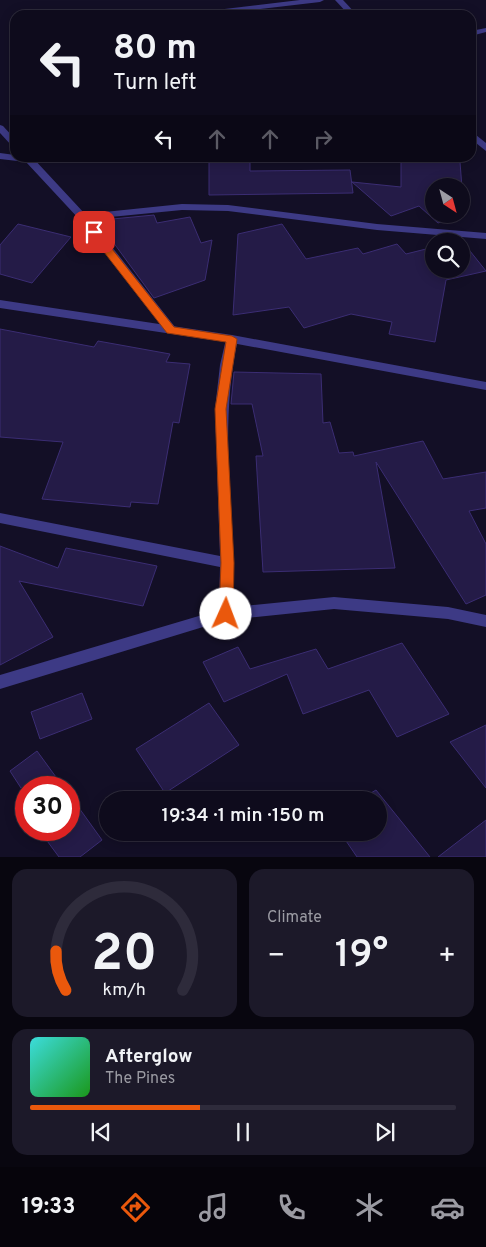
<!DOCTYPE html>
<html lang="en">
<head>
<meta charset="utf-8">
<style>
  :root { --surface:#0e0b1c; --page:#1c1929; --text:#f1f3f6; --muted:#9b9ba3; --line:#2e2b3b; --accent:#ea580c }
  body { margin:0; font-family:Overpass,sans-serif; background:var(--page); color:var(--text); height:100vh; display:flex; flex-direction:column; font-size:19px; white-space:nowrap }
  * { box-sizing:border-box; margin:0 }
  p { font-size:16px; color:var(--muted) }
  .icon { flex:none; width:28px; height:28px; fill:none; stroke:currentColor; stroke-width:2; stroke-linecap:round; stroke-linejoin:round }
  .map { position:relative; height:857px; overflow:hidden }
  .details { display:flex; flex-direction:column; gap:12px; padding:12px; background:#08060f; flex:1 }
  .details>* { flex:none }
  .banner { position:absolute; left:10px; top:10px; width:466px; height:152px; border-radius:15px; box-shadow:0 2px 12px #0003,0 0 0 1px var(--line); background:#0e0b1c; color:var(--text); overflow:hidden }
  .needle { width:32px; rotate:144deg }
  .buttons { position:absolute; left:425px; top:178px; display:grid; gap:10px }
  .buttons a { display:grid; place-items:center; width:45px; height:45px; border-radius:50%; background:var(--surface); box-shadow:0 2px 12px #0003,0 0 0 1px var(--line); font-size:25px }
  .speed { position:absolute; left:15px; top:776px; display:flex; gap:10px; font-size:25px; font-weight:700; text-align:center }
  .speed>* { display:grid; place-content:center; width:65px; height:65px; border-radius:50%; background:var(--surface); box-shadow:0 2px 12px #0003,0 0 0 1px var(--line); line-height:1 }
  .speed .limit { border:8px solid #d22; background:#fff; color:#111 }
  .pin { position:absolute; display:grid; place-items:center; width:42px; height:42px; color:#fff; margin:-21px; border-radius:10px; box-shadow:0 2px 8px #0006 }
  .me { position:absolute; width:55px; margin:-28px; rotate:2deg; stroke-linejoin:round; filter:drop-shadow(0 0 4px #0008) }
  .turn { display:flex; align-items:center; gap:18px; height:105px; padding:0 20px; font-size:22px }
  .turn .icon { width:65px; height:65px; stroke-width:2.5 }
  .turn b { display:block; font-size:35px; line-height:42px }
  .lanes { display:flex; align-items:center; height:48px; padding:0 20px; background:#0003; justify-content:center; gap:25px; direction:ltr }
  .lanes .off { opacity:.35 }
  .big { font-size:38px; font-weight:600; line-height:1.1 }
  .details .widget { flex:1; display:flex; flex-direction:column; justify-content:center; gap:8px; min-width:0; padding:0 18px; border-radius:15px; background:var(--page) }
  .details .dial { align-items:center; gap:0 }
  .dial svg { height:130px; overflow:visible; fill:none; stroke:var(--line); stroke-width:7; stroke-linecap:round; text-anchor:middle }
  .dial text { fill:var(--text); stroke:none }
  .song { display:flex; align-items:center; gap:15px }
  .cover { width:60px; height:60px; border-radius:8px; background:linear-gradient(135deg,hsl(180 70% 55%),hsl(120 70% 35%)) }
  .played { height:5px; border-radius:2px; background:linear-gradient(90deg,var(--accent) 40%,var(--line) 40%) }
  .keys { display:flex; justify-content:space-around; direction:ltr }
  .heat { display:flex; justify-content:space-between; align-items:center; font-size:28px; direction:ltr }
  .details .tiles { flex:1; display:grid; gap:12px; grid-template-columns:1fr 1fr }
  .widget:last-child { grid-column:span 2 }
  .trip { position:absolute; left:99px; top:791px; width:288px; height:50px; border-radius:25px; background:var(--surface); box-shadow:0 2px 12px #0003,0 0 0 1px var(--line); font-weight:600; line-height:50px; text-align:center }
  .dock { display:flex; height:80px; justify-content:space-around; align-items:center; background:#06040b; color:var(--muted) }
  .dock .icon { width:35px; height:35px }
  .dock .on { color:var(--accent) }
  .dock b { font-size:22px; color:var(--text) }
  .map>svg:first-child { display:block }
  .building { fill:#241b47; stroke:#3b2d73; fill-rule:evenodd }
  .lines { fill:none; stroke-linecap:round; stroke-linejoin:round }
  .minor { fill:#3d3a85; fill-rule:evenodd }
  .tertiary { fill:#3d3a85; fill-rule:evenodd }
  .route { fill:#ea580c; stroke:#983908 }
</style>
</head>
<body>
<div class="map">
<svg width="486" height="857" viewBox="0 0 486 857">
  <rect width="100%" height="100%" fill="#130f26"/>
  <g class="building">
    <path d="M401 158 460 162 464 214 438 223 419 206 391 216 352 182 401 187ZM434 186H461V214H434Z"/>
    <path d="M250 161V171L350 170 353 193 209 195V162Z"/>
    <path d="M154 215 157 223 190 217 201 243 212 240 205 280 154 298 113 242H111L105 235 102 220Z"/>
    <path d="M18 224 71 237 32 283 0 274V245Z"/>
    <path d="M282 224 306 259 358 248 363 254 397 244 406 254 434 247V269H461L462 241 486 271 446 280 435 342 389 334 392 322 351 314 304 328 289 307 233 315 238 234Z"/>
    <path d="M0 329 94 347 98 341 170 354 166 362 190 364 179 423 173 422 158 504 131 502 130 507 42 499 63 442 0 437Z"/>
    <path d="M234 372 321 374 323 423 330 422 339 453 353 452 354 456 423 441 443 479 486 472V508L469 511 486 544V595L466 604 376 462 395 568 263 572 256 456H263L252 404H231Z"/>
    <path d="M0 546 58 568 66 548 157 566 143 606 19 581 53 637 0 665Z"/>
    <path d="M402 643 449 714 397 737 369 690 303 714 287 674 224 702 203 662 238 647 250 669 316 649 328 669Z"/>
    <path d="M82 693 92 719 40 739 31 712Z"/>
    <path d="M209 703 239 745 165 793 136 749Z"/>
    <path d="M486 725V788L450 742Z"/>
    <path d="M37 751 64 788H21L10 771Z"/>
    <path d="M376 790 430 857H357L340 832H378V800H359Z"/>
    <path d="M69 794 102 840 80 857H59L39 830H69Z"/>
    <path d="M486 820V857H438Z"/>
  </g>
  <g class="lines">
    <g class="minor">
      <path d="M300 0H324L320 2 211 15H187L191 13Z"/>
      <path d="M335 0H343L357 15H349Z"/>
      <path d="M486 28V32L471 36V31Z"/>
      <path d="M0 125 3 126 15 139V147L12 146 0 133Z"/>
      <path d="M471 131 486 143V151L471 139Z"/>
      <path d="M0 153 15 155V158H33L85 214 182 204 228 205 377 224 486 233V239L377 230 228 211 182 210 90 219 175 327 177 330 175 333H167L79 219 26 162 0 159Z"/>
      <path d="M232 335 238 339C218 427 235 518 233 607L334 597 448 607 486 615V627L448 619 334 609 226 620 0 689V675L219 610 220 567 0 523V513L220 556 215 409 220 365 226 339Z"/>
    </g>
    <path class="tertiary" d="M0 300 232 335 486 382V390L232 343 0 308Z"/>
  </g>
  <path class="route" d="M94 229 97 230 174 327 232 336 237 339 226 409 234 563 233 614 231 618 226 620 221 618 219 614 221 563 215 409 226 342 167 333 90 234 89 232Z"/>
</svg>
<div class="buttons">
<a><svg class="needle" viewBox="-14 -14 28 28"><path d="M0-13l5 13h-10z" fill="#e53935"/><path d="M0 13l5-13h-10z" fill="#9b9ba3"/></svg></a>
<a><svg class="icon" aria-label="search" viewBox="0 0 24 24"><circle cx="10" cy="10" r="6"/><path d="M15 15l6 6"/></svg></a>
</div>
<div class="speed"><div class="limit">30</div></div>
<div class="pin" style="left:94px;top:232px;background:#d93025"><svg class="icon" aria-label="arrive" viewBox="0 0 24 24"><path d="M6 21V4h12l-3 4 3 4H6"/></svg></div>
<svg class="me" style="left:226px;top:614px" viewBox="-20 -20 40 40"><circle r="19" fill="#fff"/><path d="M0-13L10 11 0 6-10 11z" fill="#ea580c"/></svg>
<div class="trip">19:34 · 1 min · 150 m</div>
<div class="banner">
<div class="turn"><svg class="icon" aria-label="left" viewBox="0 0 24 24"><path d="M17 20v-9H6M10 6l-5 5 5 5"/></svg><div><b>80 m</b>Turn left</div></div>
<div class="lanes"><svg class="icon" aria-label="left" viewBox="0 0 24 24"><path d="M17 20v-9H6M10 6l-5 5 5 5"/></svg><svg class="icon off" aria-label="ahead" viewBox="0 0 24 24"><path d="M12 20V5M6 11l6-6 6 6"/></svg><svg class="icon off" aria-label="ahead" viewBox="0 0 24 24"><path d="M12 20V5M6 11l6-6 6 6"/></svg><svg class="icon off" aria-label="right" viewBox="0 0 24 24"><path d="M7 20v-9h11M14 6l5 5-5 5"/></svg></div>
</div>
</div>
<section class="details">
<div class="tiles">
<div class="widget dial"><svg viewBox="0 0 100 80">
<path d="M14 69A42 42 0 1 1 86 69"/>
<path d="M14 69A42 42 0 0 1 8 45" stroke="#ea580c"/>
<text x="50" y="56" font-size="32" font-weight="700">20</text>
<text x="50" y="72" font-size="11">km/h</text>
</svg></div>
<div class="widget"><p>Climate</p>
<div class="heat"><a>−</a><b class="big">19°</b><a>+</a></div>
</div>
<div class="widget">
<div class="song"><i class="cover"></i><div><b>Afterglow</b><p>The Pines</p></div></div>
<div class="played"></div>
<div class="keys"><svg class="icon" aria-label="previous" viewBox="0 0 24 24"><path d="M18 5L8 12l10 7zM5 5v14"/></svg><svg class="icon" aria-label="pause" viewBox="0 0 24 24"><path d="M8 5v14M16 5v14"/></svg><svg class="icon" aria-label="next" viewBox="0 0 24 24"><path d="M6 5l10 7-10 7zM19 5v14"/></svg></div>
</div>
</div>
</section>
<nav class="dock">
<b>19:33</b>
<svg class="icon on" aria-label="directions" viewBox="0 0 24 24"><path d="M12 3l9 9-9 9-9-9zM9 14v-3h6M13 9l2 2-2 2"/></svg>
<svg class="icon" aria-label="music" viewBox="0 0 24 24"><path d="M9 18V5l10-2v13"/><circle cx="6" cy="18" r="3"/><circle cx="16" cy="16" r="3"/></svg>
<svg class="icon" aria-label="phone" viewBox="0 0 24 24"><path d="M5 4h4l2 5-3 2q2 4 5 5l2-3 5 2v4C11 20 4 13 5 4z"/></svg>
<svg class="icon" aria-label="climate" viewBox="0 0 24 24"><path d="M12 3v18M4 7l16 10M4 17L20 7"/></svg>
<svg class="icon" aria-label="car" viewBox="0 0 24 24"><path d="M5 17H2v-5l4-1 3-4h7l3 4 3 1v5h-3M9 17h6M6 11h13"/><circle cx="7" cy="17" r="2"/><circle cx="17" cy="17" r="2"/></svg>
</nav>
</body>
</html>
